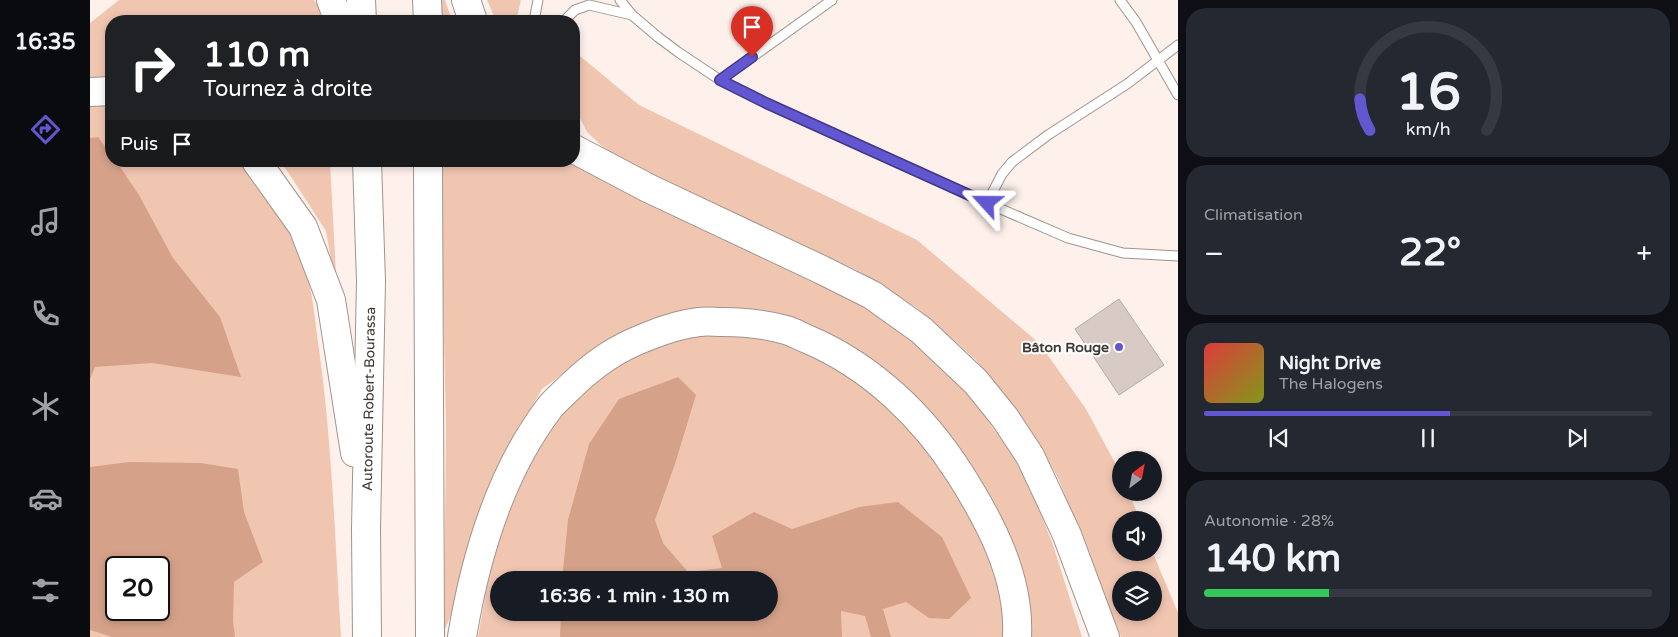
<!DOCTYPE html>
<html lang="fr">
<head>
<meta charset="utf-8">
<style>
  :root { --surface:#171b24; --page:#242831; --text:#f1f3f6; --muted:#9ea1a6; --line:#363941; --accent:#6257d0 }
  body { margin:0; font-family:"Varela Round",sans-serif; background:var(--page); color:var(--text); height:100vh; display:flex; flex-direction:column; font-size:19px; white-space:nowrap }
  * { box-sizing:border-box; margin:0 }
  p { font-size:16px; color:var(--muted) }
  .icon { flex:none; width:28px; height:28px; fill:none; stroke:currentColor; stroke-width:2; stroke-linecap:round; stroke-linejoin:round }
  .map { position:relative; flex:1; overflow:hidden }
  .drawer { display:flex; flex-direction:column; gap:8px; padding:8px; background:#0d0f14; width:500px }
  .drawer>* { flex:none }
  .hud { position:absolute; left:15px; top:15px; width:475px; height:152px; border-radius:20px; box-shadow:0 2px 8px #0003; background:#202124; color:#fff; overflow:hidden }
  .needle { width:32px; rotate:32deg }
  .fabs { position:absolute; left:1022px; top:451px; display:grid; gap:10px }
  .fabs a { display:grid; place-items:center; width:50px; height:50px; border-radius:50%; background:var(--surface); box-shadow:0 2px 8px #0003; font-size:25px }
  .speed { position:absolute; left:15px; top:556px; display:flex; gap:10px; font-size:25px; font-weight:700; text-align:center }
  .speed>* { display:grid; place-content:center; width:65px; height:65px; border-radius:50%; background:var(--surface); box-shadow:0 2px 8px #0003; line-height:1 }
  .speed .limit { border:2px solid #111; border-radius:8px; background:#fff; color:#111 }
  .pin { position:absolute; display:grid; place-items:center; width:42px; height:42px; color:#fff; margin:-51px -21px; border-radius:50% 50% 50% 0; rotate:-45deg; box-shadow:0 0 5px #0007 }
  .pin .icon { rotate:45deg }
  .me { position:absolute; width:55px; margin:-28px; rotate:294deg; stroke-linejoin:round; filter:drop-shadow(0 0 4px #0008) }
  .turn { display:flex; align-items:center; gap:18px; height:105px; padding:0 15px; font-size:22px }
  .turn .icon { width:65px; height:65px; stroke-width:2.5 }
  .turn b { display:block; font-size:35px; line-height:42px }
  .then { display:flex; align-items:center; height:48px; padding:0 15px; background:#0003; gap:10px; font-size:19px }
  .big { font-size:38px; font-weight:800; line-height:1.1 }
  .drawer .card { flex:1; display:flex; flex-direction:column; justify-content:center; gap:8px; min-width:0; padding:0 18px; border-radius:20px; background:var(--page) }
  .drawer .dial { align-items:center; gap:0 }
  .dial svg { height:130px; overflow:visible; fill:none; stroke:var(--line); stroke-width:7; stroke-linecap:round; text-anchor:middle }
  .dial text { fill:var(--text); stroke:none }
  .song { display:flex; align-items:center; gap:15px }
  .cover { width:60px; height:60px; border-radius:8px; background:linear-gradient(135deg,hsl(0 70% 55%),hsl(70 70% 35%)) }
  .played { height:5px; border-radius:2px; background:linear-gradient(90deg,var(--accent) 55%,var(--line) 55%) }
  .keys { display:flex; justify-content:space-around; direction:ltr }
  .heat { display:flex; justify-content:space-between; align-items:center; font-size:28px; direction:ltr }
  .charge { height:8px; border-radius:4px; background:linear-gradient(90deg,#34c759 28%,var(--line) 0) }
  .trip { position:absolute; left:400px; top:571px; width:288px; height:50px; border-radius:25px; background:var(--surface); box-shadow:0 2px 8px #0003; font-weight:800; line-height:50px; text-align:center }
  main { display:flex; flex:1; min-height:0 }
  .menu { display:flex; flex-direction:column; width:90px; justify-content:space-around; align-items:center; background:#090b0e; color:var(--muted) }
  .menu .icon { width:35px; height:35px }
  .menu .active { color:var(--accent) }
  .menu b { font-size:22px; color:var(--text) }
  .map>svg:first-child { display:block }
  .green { fill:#f1c6b1; fill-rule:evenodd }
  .forest { fill:#d5a289; fill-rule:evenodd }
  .building { fill:#d8cac4; stroke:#b8aba5 }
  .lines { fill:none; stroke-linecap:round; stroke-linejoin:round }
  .lane-casing { stroke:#a0938d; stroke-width:11 }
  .highway-casing { stroke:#a0938d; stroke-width:30 }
  .lane { stroke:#fff; stroke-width:9 }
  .highway { stroke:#fff; stroke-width:28 }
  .route-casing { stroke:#403987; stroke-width:12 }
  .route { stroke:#6257d0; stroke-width:9 }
  .poi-dot { fill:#6257d0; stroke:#fff; stroke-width:2 }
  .labels { text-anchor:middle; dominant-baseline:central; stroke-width:4; stroke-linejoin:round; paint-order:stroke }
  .poi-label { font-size:14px; font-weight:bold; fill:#3d3835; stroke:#fff; text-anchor:end }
  .street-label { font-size:14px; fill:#3d3835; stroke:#fff }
</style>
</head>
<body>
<main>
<nav class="menu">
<b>16:35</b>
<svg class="icon active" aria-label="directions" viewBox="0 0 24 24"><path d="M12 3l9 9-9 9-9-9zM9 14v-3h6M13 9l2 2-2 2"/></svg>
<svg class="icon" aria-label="music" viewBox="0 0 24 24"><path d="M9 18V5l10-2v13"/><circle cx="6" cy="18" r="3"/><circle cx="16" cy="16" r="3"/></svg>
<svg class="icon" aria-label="phone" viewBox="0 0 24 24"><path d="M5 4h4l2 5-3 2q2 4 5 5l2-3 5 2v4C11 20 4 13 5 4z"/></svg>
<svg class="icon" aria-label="climate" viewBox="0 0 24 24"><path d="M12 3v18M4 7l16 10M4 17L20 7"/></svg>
<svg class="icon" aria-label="car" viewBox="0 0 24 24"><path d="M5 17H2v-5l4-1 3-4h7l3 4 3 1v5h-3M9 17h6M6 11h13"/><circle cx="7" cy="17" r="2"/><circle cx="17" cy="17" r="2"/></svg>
<svg class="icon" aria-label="filters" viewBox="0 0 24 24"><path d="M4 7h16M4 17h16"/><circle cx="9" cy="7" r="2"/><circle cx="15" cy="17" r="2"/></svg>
</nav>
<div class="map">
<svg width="1088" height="637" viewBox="0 0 1088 637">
  <rect width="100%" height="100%" fill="#fef0ea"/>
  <g class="green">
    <path d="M29 0H224L229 7 231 21H21V80H0V23Z"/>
    <path d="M347 0H355L362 21H347Z"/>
    <path d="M397 0H431L426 21H406Z"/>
    <path d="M484 51 549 105 827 240 949 343 996 409 1031 474V492L1039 493 1050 520H1031V552L1063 553 1088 613V637H1031L968 478 932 417 885 359 827 308 765 269 547 170 519 153 497 132 484 106ZM1031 580H1064V612H1031Z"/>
    <path d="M0 104 21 106V161H145C173 184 196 216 209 249 221 277 224 312 228 342 242 439 245 539 251 637H0ZM26 568H69V610H26Z"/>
    <path d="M189 161H240L247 293 236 231 196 169Z"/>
    <path d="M350 161H484L800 318 877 393 933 468 963 545 992 637H934L931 586 900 497 836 406 769 351 704 319 528 334 452 389 401 481 369 595 354 632 356 427Z"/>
    <path d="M640 329 683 338 724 352 779 390 820 427 869 493 894 540 914 609 915 637H388L402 558 422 505 443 453 476 403 505 381 545 353 592 338ZM409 580H679V612H409Z"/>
  </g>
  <g class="forest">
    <path d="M8 137 21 155V161H26L49 195 83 258 130 317 151 377 62 363 5 367 0 379V138Z"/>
    <path d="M588 377 606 395 585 464 565 520 573 543 598 572 632 568 622 536 664 512 702 529 769 507 808 502 852 537 881 598 859 619 839 618 816 602 793 609 801 637H781L775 616 751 611 752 637H470L471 613 679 612V580H472L478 520 499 444 529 399Z"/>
    <path d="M39 462 111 463 148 469 154 512 173 562 144 582 143 622 145 637H22L0 630V467ZM26 568H69V610H26Z"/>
  </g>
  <path class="building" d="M1029 299 1074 365 1029 395 985 329Z"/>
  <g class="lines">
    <g class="lane-casing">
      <g id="lane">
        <path d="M530 0 542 15 568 37 588 52 630 80 676 103 897 203 978 238 1033 253 1088 256"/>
        <path d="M1030 0 1046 22 1088 95"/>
        <path d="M444 21 448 0"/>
        <path d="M474 21 485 10 499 5 542 15"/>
        <path d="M630 80 742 0"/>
        <path d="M897 203 912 174 922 162 958 135 1037 84 1088 45"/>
      </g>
    </g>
    <g class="highway-casing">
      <g id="highway">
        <path d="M241 0 249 21"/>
        <path d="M271 0 272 21"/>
        <path d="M337 0 338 21"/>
        <path d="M376 0 383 21"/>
        <path d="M0 92 21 91"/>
        <path d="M484 149 558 188 732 270 782 295 831 330 886 382 915 418 940 456 977 535 1015 637"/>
        <path d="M166 161 213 227 241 300 265 453"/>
        <path d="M277 161 281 281 276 529 277 637"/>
        <path d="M338 161 340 637"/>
        <path d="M372 637C385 558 411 471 460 407 466 400 473 394 480 387 504 364 525 349 556 337 573 330 591 324 609 322 617 321 625 322 632 322 654 322 675 324 696 330 703 332 710 336 717 339 781 366 833 416 870 474 901 523 930 578 927 637"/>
      </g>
    </g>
    <use href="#lane" class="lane"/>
    <use href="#highway" class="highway"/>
  </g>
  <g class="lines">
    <g class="route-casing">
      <path id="route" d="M662 57 630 80 676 103 897 203"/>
    </g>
    <use href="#route" class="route"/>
  </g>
  <circle class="poi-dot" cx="1029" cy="347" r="5"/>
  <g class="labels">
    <g class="poi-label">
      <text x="1019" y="347">Bâton Rouge</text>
    </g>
    <g class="street-label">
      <text transform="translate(279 399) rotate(-89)">Autoroute Robert-Bourassa</text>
    </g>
  </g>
</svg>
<div class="fabs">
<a><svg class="needle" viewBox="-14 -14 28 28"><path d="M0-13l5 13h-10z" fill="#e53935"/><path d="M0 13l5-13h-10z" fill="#9ea1a6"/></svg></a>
<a><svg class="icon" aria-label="sound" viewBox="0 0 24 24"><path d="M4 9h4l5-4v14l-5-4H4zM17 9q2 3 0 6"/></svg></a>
<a><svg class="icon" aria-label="layers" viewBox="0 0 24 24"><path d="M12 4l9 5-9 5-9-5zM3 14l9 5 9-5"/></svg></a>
</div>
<div class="speed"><div class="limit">20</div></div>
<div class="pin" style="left:662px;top:57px;background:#d93025"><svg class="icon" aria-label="arrive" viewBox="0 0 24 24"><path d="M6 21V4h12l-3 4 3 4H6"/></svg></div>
<svg class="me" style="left:897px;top:203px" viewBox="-20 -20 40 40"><path d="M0-17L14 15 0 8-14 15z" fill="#6257d0" stroke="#fff" stroke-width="4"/></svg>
<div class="trip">16:36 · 1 min · 130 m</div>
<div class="hud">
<div class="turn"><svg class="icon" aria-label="right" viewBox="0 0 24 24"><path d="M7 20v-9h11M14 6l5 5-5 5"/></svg><div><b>110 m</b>Tournez à droite</div></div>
<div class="then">Puis<svg class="icon" aria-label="arrive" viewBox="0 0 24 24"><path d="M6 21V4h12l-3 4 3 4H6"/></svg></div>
</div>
</div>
<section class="drawer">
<div class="card dial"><svg viewBox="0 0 100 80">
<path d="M14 69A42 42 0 1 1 86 69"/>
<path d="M14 69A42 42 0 0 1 8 50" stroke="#6257d0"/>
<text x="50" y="56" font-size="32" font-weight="700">16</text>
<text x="50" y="72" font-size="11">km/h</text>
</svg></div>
<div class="card"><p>Climatisation</p>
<div class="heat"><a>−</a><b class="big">22°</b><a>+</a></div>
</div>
<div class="card">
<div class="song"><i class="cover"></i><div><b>Night Drive</b><p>The Halogens</p></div></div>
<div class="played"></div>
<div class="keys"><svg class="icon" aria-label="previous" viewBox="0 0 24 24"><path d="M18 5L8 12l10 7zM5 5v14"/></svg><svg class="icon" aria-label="pause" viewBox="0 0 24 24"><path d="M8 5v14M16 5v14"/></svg><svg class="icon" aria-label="next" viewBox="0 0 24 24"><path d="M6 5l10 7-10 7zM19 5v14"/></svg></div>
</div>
<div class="card"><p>Autonomie · 28%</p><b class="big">140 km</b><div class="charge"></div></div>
</section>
</main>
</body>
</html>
